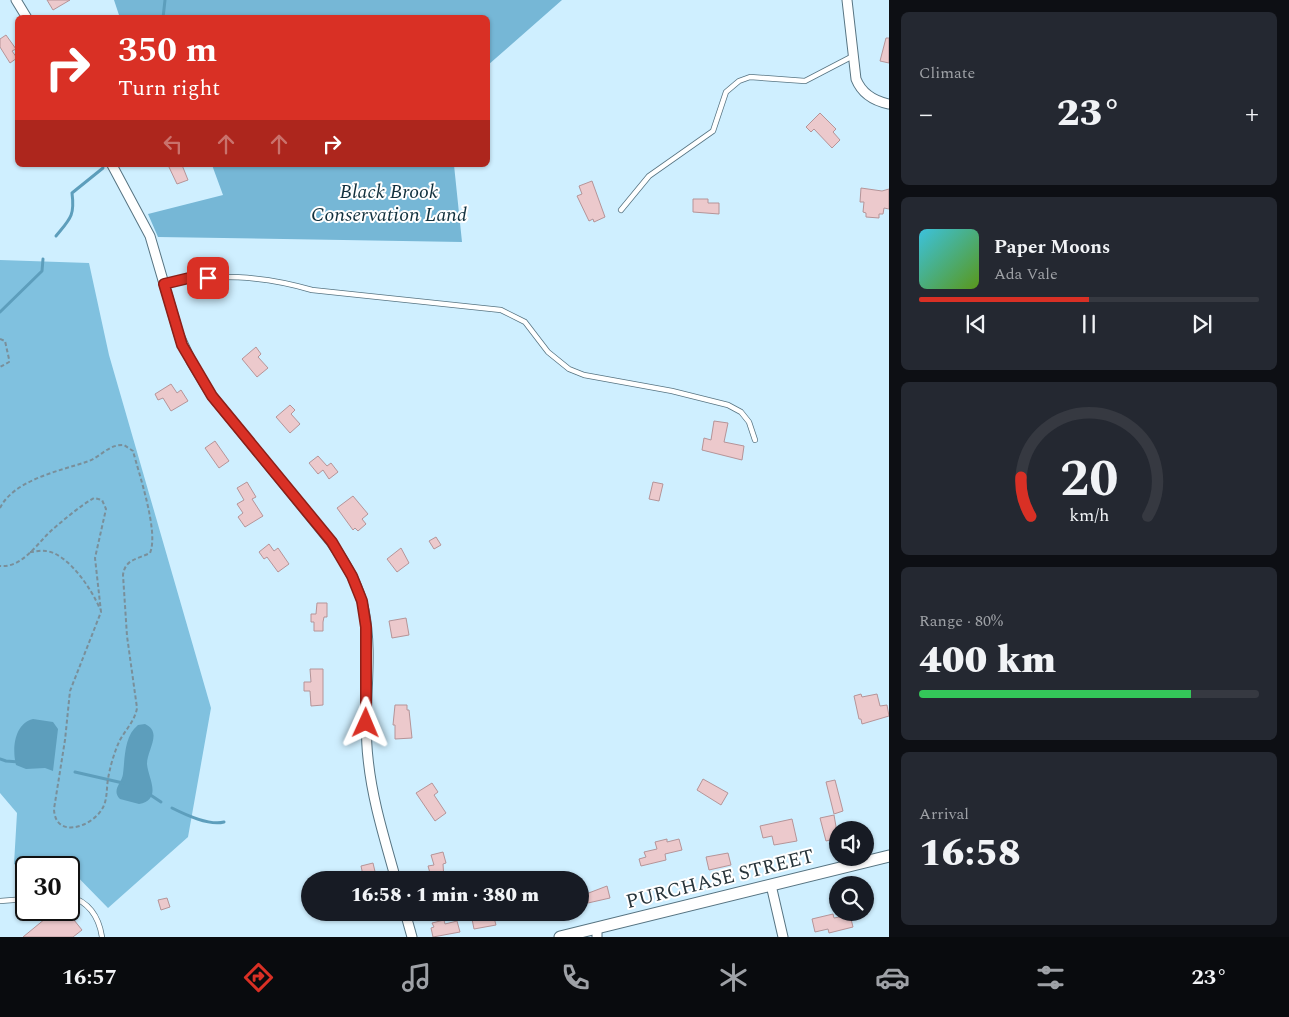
<!DOCTYPE html>
<html lang="en">
<head>
<meta charset="utf-8">
<style>
  :root { --surface:#171b24; --page:#242831; --text:#f1f3f6; --muted:#9ea1a6; --line:#363941; --accent:#d93025 }
  body { margin:0; font-family:Spectral,serif; background:var(--page); color:var(--text); height:100vh; display:flex; flex-direction:column; font-size:19px; white-space:nowrap }
  * { box-sizing:border-box; margin:0 }
  p { font-size:16px; color:var(--muted) }
  .icon { flex:none; width:28px; height:28px; fill:none; stroke:currentColor; stroke-width:2; stroke-linecap:round; stroke-linejoin:round }
  .map { position:relative; flex:1; overflow:hidden }
  .sheet { display:flex; flex-direction:column; gap:12px; padding:12px; background:#0d0f14; width:400px }
  .sheet>* { flex:none }
  .hud { position:absolute; left:15px; top:15px; width:475px; height:152px; border-radius:8px; box-shadow:0 1px 4px #0004; background:#d93025; color:#fff; overflow:hidden }
  .controls { position:absolute; left:829px; top:821px; display:grid; gap:10px }
  .controls a { display:grid; place-items:center; width:45px; height:45px; border-radius:50%; background:var(--surface); box-shadow:0 1px 4px #0004; font-size:25px }
  .speed { position:absolute; left:15px; top:856px; display:flex; gap:10px; font-size:25px; font-weight:700; text-align:center }
  .speed>* { display:grid; place-content:center; width:65px; height:65px; border-radius:50%; background:var(--surface); box-shadow:0 1px 4px #0004; line-height:1 }
  .speed .limit { border:2px solid #111; border-radius:8px; background:#fff; color:#111 }
  .pin { position:absolute; display:grid; place-items:center; width:42px; height:42px; color:#fff; margin:-21px; border-radius:10px; box-shadow:0 2px 8px #0006 }
  .me { position:absolute; width:55px; margin:-28px; rotate:1deg; stroke-linejoin:round; filter:drop-shadow(0 0 4px #0008) }
  .turn { display:flex; align-items:center; gap:18px; height:105px; padding:0 20px; font-size:22px }
  .turn .icon { width:65px; height:65px; stroke-width:2.5 }
  .turn b { display:block; font-size:35px; line-height:42px }
  .lanes { display:flex; align-items:center; height:48px; padding:0 20px; background:#0003; justify-content:center; gap:25px; direction:ltr }
  .lanes .off { opacity:.35 }
  .big { font-size:38px; font-weight:800; line-height:1.1 }
  .sheet .card { flex:1; display:flex; flex-direction:column; justify-content:center; gap:8px; min-width:0; padding:0 18px; border-radius:8px; background:var(--page) }
  .sheet .dial { align-items:center; gap:0 }
  .dial svg { height:130px; overflow:visible; fill:none; stroke:var(--line); stroke-width:7; stroke-linecap:round; text-anchor:middle }
  .dial text { fill:var(--text); stroke:none }
  .song { display:flex; align-items:center; gap:15px }
  .cover { width:60px; height:60px; border-radius:8px; background:linear-gradient(135deg,hsl(190 70% 55%),hsl(90 70% 35%)) }
  .played { height:5px; border-radius:2px; background:linear-gradient(90deg,var(--accent) 50%,var(--line) 50%) }
  .keys { display:flex; justify-content:space-around; direction:ltr }
  .heat { display:flex; justify-content:space-between; align-items:center; font-size:28px; direction:ltr }
  .charge { height:8px; border-radius:4px; background:linear-gradient(90deg,#34c759 80%,var(--line) 0) }
  .trip { position:absolute; left:301px; top:871px; width:288px; height:50px; border-radius:25px; background:var(--surface); box-shadow:0 1px 4px #0004; font-weight:800; line-height:50px; text-align:center }
  .dock { display:flex; height:80px; justify-content:space-around; align-items:center; background:#090b0e; color:var(--muted) }
  .dock .icon { width:35px; height:35px }
  .dock .selected { color:var(--accent) }
  .dock b { font-size:22px; color:var(--text) }
  main { display:flex; flex:1; min-height:0 }
  .map>svg:first-child { display:block }
  .green { fill:#80c1df }
  .forest { fill:#76b7d6 }
  .water { fill:#5d9ebc }
  .lines { fill:none; stroke-linecap:round; stroke-linejoin:round }
  .stream { stroke:#5d9ebc; stroke-width:3 }
  .building { fill:#ecc9cc; stroke:#b59498 }
  .lane-casing { stroke:#577482; stroke-width:6 }
  .street-casing { stroke:#577482; stroke-width:11 }
  .secondary-casing { stroke:#577482; stroke-width:13 }
  .path { stroke:#798f9a; stroke-width:2; stroke-dasharray:4 2.5; stroke-linecap:butt }
  .lane { stroke:#fff; stroke-width:4.5 }
  .street { stroke:#fff; stroke-width:9 }
  .secondary { stroke:#fff; stroke-width:11 }
  .route-casing { stroke:#8d1f18; stroke-width:12 }
  .route { stroke:#d93025; stroke-width:9 }
  .labels { text-anchor:middle; dominant-baseline:central; stroke-width:4; stroke-linejoin:round; paint-order:stroke }
  .park-label { font-size:20px; font-style:italic; fill:#11303d; stroke:#fff }
  .street-label { font-size:20px; fill:#27343a; stroke:#fff }
</style>
</head>
<body>
<main>
<div class="map">
<svg width="889" height="937" viewBox="0 0 889 937">
  <rect width="100%" height="100%" fill="#cfefff"/>
  <path class="green" d="M0 260 89 263 109 355 211 708 188 837 108 908 62 861 52 867 26 868V870L14 864 17 813 0 793Z"/>
  <g class="forest">
    <path d="M114 0H562L488 65V18H120Z"/>
    <path d="M212 165H454L462 242 158 237 148 214 223 195Z"/>
  </g>
  <g class="water">
    <path d="M33 719 53 722 58 729 53 771 45 768 26 769 16 765C12 749 14 724 33 719Z"/>
    <path d="M145 724C163 732 147 750 147 764 148 778 163 799 139 804L120 799C111 790 122 783 123 774 125 758 124 736 138 725Z"/>
  </g>
  <g class="lines">
    <g class="stream">
      <path d="M163 18 165 0"/>
      <path d="M56 236C70 219 75 216 72 193L103 168"/>
      <path d="M0 312 42 271 43 259"/>
      <path d="M0 759 6 761 19 762"/>
      <path d="M75 772 123 783"/>
      <path d="M149 794 161 802"/>
      <path d="M172 808C186 815 209 826 224 822"/>
    </g>
  </g>
  <g class="building">
    <path d="M47 0H70L53 10Z"/>
    <path d="M6 35 16 49 12 51 17 58 10 63 0 47V39Z"/>
    <path d="M886 38H889V63L880 61Z"/>
    <path d="M820 113 836 129 833 132 840 140 832 148 814 129 811 132 806 127Z"/>
    <path d="M168 165H182L188 180 177 184Z"/>
    <path d="M592 181 605 217 594 222 593 219 589 221 577 196 582 194 579 186Z"/>
    <path d="M861 188 882 191 889 189V209L884 208 883 214H879V218L866 217V213L863 212 864 202H860Z"/>
    <path d="M693 199H708V203H719V214L693 212Z"/>
    <path d="M256 347 261 354 258 357 268 368 257 377 242 359Z"/>
    <path d="M171 384 177 393 181 390 188 401 171 411 163 398 158 400 155 394Z"/>
    <path d="M290 405 295 410 291 414 300 424 290 433 276 417Z"/>
    <path d="M714 421 728 423 724 442 744 446 742 460 702 450 704 438 711 440Z"/>
    <path d="M215 441 229 461 219 468 205 448Z"/>
    <path d="M318 456 327 466 331 463 338 472 329 479 323 470 318 474 309 463Z"/>
    <path d="M247 482 256 497 252 499 263 516 245 527 238 517 243 513 237 504 244 500 237 488Z"/>
    <path d="M653 482 663 484 659 501 649 499Z"/>
    <path d="M353 496 368 514 362 519 366 524 358 531 355 528 353 530 337 508Z"/>
    <path d="M436 537 441 545 434 549 429 541Z"/>
    <path d="M269 544 274 551 278 548 289 564 278 572 267 557 264 559 259 552Z"/>
    <path d="M401 548 409 563 397 572 387 559Z"/>
    <path d="M317 603H327V617H324L323 622V631H314V622H311V614H316Z"/>
    <path d="M406 618 409 635 392 638 389 621Z"/>
    <path d="M310 669H323V705L311 706 310 691H304V682H311Z"/>
    <path d="M861 694 862 697 877 694 880 706 887 705 889 716 862 724 861 719H859L854 696Z"/>
    <path d="M395 705H407V710H409L412 738 395 739V725H393Z"/>
    <path d="M703 779 728 793 721 805 697 790Z"/>
    <path d="M835 780 843 811 834 814 826 782Z"/>
    <path d="M432 783 438 792 434 795 446 813 435 821 416 793Z"/>
    <path d="M834 815 838 838 826 841 820 818Z"/>
    <path d="M792 819 797 841 774 845 772 836 763 838 760 826Z"/>
    <path d="M667 839V842L679 839 682 850 665 854 666 860 641 866 639 859 646 857 644 852 657 849 655 842Z"/>
    <path d="M443 852 446 863 443 864 444 879 432 880 428 866 434 865 431 855Z"/>
    <path d="M728 853 731 865 709 870 706 857Z"/>
    <path d="M373 863 377 880H364L361 866Z"/>
    <path d="M607 886 610 898 588 903 586 894Z"/>
    <path d="M167 898 170 907 161 910 158 900Z"/>
    <path d="M48 910H66L82 930 73 937H23L51 914Z"/>
    <path d="M493 914 496 925 474 929 472 919Z"/>
    <path d="M833 914 834 918 850 915 853 927 829 933 828 929 815 932 812 919Z"/>
    <path d="M444 920 445 924 457 921 460 932 433 937 431 928 434 927 432 923Z"/>
  </g>
  <g class="lines">
    <g class="lane-casing">
      <g id="lane">
        <path d="M621 210 649 176 713 131 726 92 739 81 750 77 805 81 853 56"/>
        <path d="M164 284C212 272 265 276 312 290L501 310 525 322 548 352 569 369 584 375 672 391 728 405 741 412 749 422 755 440"/>
        <path d="M69 896C89 902 99 917 102 937"/>
        <path d="M0 901 26 899"/>
      </g>
    </g>
    <g class="street-casing">
      <g id="street">
        <path d="M16 0 27 18"/>
        <path d="M847 0 856 79C862 94 874 101 889 104"/>
        <path d="M112 165 150 236 179 335 192 363 212 396 331 542C346 563 359 585 364 610 374 658 362 709 368 758 372 800 385 840 396 880"/>
        <path d="M771 885 783 937"/>
        <path d="M405 912 412 937"/>
        <path d="M597 929V937"/>
      </g>
    </g>
    <g class="secondary-casing">
      <path id="secondary" d="M560 937 889 856"/>
    </g>
    <g class="path">
      <path d="M0 339 5 341 9 359V362L0 367"/>
      <path d="M0 508C14 480 59 471 86 462 100 458 108 444 124 445L133 451C139 474 159 532 150 553 138 559 125 559 123 575L127 636 137 708C135 721 125 730 119 742 114 753 110 767 108 779 106 791 108 802 100 812 88 828 55 838 54 809L65 740 70 691 101 612 95 558 106 509 102 500 94 498C80 506 66 518 53 529 38 542 23 568 0 566"/>
      <path d="M30 552C35 552 41 550 46 551 69 554 92 590 100 609"/>
    </g>
    <use href="#lane" class="lane"/>
    <use href="#street" class="street"/>
    <use href="#secondary" class="secondary"/>
  </g>
  <g class="lines">
    <g class="route-casing">
      <path id="route" d="M208 278H189L164 284 182 345 212 396 332 542 352 576 362 601 366 627V723"/>
    </g>
    <use href="#route" class="route"/>
  </g>
  <g class="labels">
    <g class="park-label">
      <text x="389" y="192">Black Brook<tspan x="389" dy="23">Conservation Land</tspan></text>
    </g>
    <g class="street-label">
      <text transform="translate(720 879) rotate(-14)">PURCHASE STREET</text>
    </g>
  </g>
</svg>
<div class="controls">
<a><svg class="icon" aria-label="sound" viewBox="0 0 24 24"><path d="M4 9h4l5-4v14l-5-4H4zM17 9q2 3 0 6"/></svg></a>
<a><svg class="icon" aria-label="search" viewBox="0 0 24 24"><circle cx="10" cy="10" r="6"/><path d="M15 15l6 6"/></svg></a>
</div>
<div class="speed"><div class="limit">30</div></div>
<div class="pin" style="left:208px;top:278px;background:#d93025"><svg class="icon" aria-label="arrive" viewBox="0 0 24 24"><path d="M6 21V4h12l-3 4 3 4H6"/></svg></div>
<svg class="me" style="left:366px;top:723px" viewBox="-20 -20 40 40"><path d="M0-17L14 15 0 8-14 15z" fill="#d93025" stroke="#fff" stroke-width="4"/></svg>
<div class="trip">16:58 · 1 min · 380 m</div>
<div class="hud">
<div class="turn"><svg class="icon" aria-label="right" viewBox="0 0 24 24"><path d="M7 20v-9h11M14 6l5 5-5 5"/></svg><div><b>350 m</b>Turn right</div></div>
<div class="lanes"><svg class="icon off" aria-label="left" viewBox="0 0 24 24"><path d="M17 20v-9H6M10 6l-5 5 5 5"/></svg><svg class="icon off" aria-label="ahead" viewBox="0 0 24 24"><path d="M12 20V5M6 11l6-6 6 6"/></svg><svg class="icon off" aria-label="ahead" viewBox="0 0 24 24"><path d="M12 20V5M6 11l6-6 6 6"/></svg><svg class="icon" aria-label="right" viewBox="0 0 24 24"><path d="M7 20v-9h11M14 6l5 5-5 5"/></svg></div>
</div>
</div>
<section class="sheet">
<div class="card"><p>Climate</p>
<div class="heat"><a>−</a><b class="big">23°</b><a>+</a></div>
</div>
<div class="card">
<div class="song"><i class="cover"></i><div><b>Paper Moons</b><p>Ada Vale</p></div></div>
<div class="played"></div>
<div class="keys"><svg class="icon" aria-label="previous" viewBox="0 0 24 24"><path d="M18 5L8 12l10 7zM5 5v14"/></svg><svg class="icon" aria-label="pause" viewBox="0 0 24 24"><path d="M8 5v14M16 5v14"/></svg><svg class="icon" aria-label="next" viewBox="0 0 24 24"><path d="M6 5l10 7-10 7zM19 5v14"/></svg></div>
</div>
<div class="card dial"><svg viewBox="0 0 100 80">
<path d="M14 69A42 42 0 1 1 86 69"/>
<path d="M14 69A42 42 0 0 1 8 45" stroke="#d93025"/>
<text x="50" y="56" font-size="32" font-weight="700">20</text>
<text x="50" y="72" font-size="11">km/h</text>
</svg></div>
<div class="card"><p>Range · 80%</p><b class="big">400 km</b><div class="charge"></div></div>
<div class="card"><p>Arrival</p><b class="big">16:58</b></div>
</section>
</main>
<nav class="dock">
<b>16:57</b>
<svg class="icon selected" aria-label="directions" viewBox="0 0 24 24"><path d="M12 3l9 9-9 9-9-9zM9 14v-3h6M13 9l2 2-2 2"/></svg>
<svg class="icon" aria-label="music" viewBox="0 0 24 24"><path d="M9 18V5l10-2v13"/><circle cx="6" cy="18" r="3"/><circle cx="16" cy="16" r="3"/></svg>
<svg class="icon" aria-label="phone" viewBox="0 0 24 24"><path d="M5 4h4l2 5-3 2q2 4 5 5l2-3 5 2v4C11 20 4 13 5 4z"/></svg>
<svg class="icon" aria-label="climate" viewBox="0 0 24 24"><path d="M12 3v18M4 7l16 10M4 17L20 7"/></svg>
<svg class="icon" aria-label="car" viewBox="0 0 24 24"><path d="M5 17H2v-5l4-1 3-4h7l3 4 3 1v5h-3M9 17h6M6 11h13"/><circle cx="7" cy="17" r="2"/><circle cx="17" cy="17" r="2"/></svg>
<svg class="icon" aria-label="filters" viewBox="0 0 24 24"><path d="M4 7h16M4 17h16"/><circle cx="9" cy="7" r="2"/><circle cx="15" cy="17" r="2"/></svg>
<b>23°</b>
</nav>
</body>
</html>
